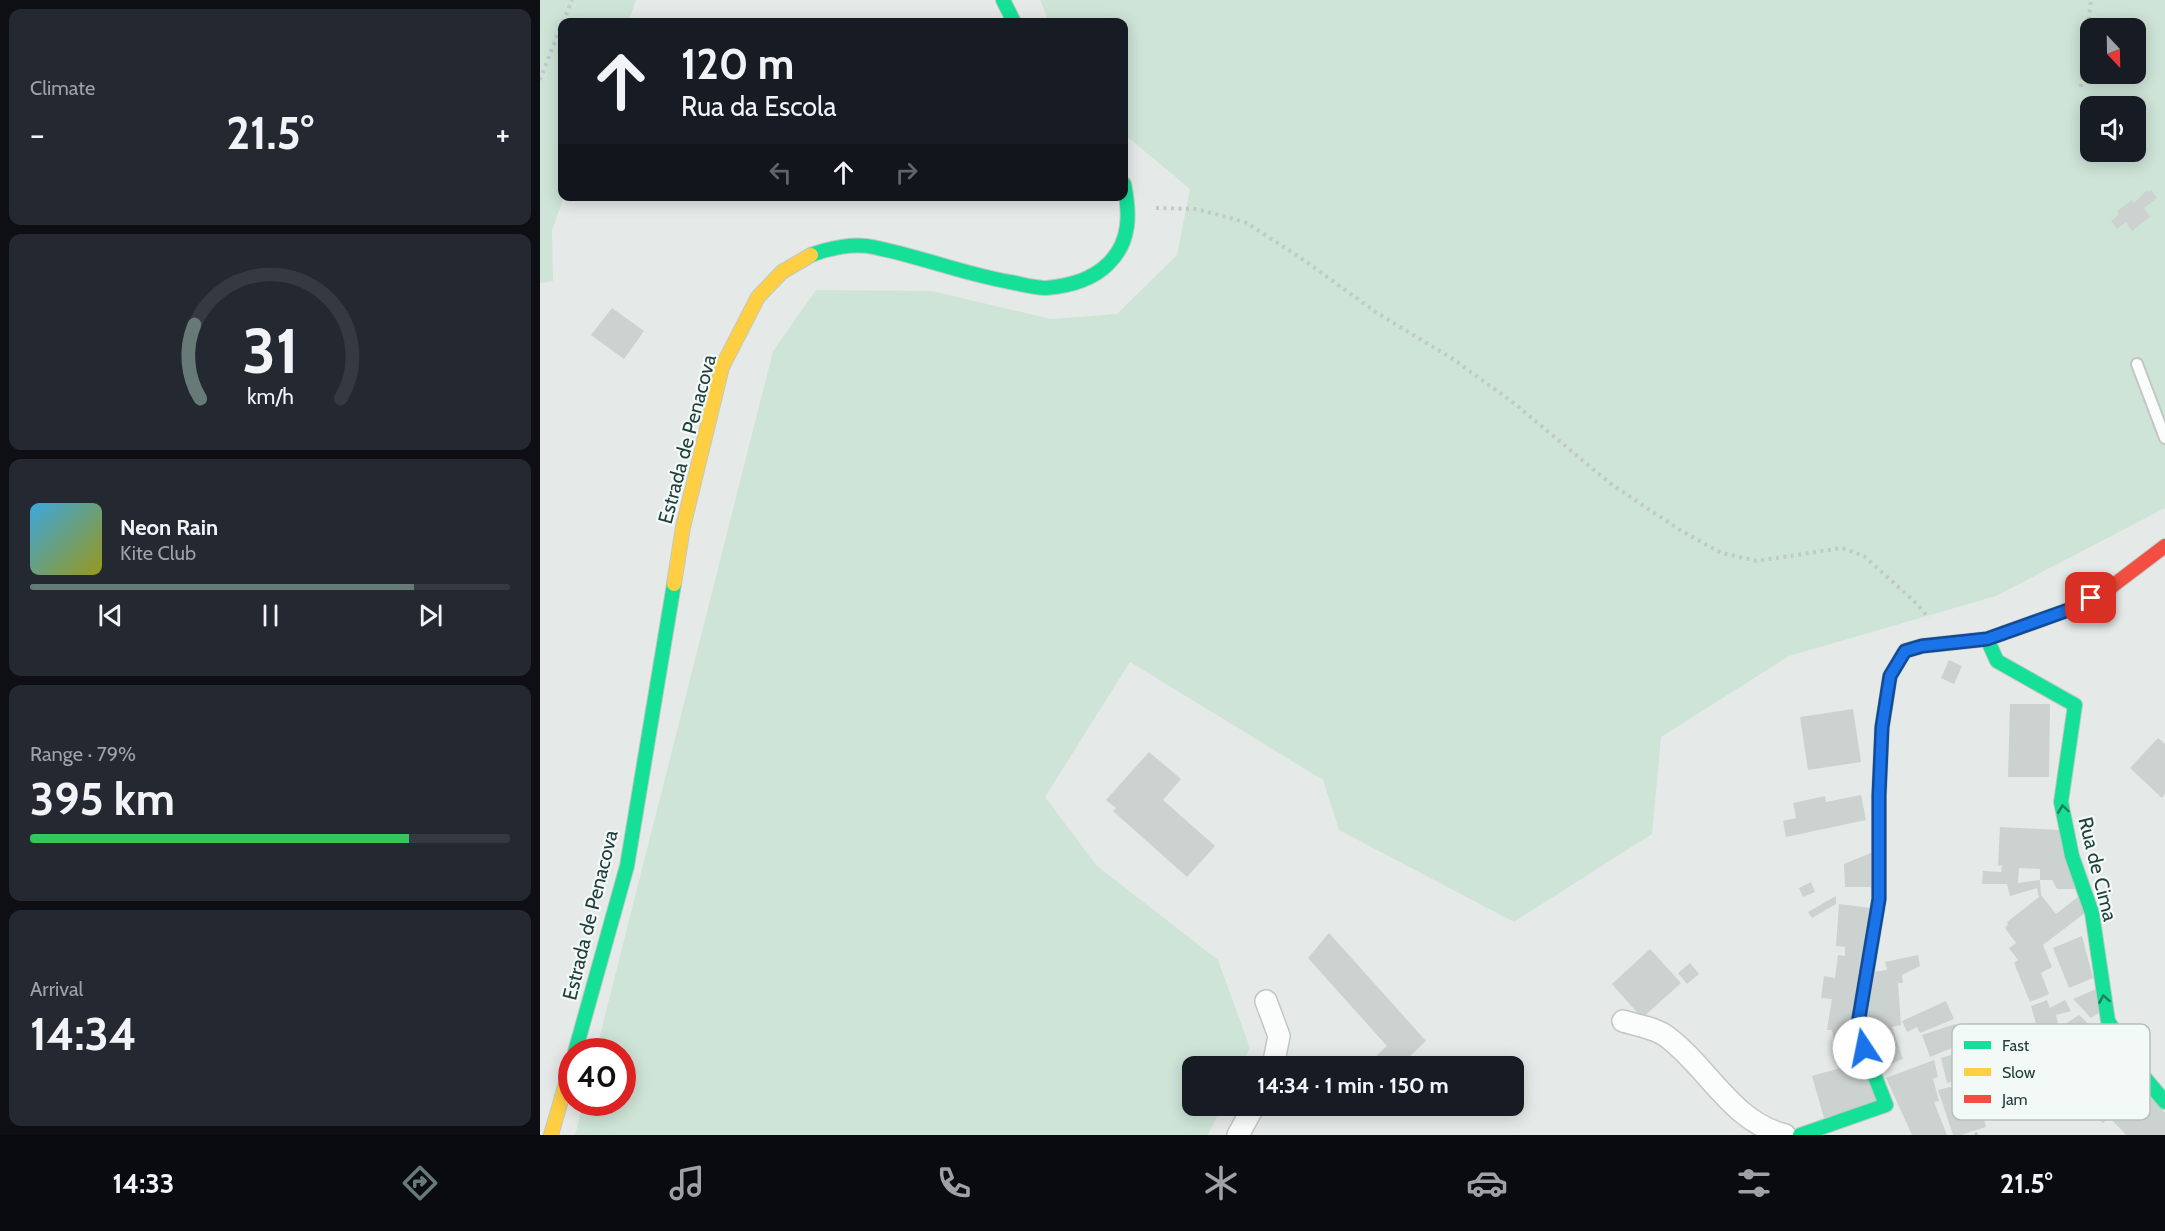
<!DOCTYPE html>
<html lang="en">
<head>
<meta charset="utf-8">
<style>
  :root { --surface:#171b24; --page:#242831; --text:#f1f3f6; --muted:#9ea1a6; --line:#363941; --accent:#667b78 }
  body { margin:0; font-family:Cabin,sans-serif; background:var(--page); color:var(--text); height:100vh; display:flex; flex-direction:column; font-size:22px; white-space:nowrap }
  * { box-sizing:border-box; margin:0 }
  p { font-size:20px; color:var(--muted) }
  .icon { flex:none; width:33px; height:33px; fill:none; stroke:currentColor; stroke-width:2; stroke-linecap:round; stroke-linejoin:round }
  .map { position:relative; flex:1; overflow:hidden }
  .details { display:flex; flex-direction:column; gap:9px; padding:9px; background:#0d0f14; width:540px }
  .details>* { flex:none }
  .banner { position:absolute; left:18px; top:18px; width:570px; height:183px; border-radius:12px; box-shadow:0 3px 15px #0003; background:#171b24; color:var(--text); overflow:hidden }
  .needle { width:39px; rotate:158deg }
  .fabs { position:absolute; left:1540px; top:18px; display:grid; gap:12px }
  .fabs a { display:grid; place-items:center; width:66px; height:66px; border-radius:12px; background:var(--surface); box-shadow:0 3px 15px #0003; font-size:30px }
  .speed { position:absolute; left:18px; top:1038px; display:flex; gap:12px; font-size:30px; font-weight:700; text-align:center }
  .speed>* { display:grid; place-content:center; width:78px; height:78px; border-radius:50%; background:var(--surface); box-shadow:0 3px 15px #0003; line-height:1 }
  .speed .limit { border:9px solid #d22; background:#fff; color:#111 }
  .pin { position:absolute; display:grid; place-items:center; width:51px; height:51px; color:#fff; margin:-26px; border-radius:12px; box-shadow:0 3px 9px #0006 }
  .me { position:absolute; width:66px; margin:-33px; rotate:349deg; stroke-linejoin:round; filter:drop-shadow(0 0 4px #0008) }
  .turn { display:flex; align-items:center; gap:21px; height:126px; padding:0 24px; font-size:27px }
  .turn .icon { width:78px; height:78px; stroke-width:2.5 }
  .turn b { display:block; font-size:42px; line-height:51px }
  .lanes { display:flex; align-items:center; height:57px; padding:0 24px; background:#0003; justify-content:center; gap:30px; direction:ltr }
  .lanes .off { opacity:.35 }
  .big { font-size:45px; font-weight:800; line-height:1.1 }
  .details .card { flex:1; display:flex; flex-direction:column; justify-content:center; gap:9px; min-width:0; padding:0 21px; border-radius:12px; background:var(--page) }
  .details .dial { align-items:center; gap:0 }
  .dial svg { height:156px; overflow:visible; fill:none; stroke:var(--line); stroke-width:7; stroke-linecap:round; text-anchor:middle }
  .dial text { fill:var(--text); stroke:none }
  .song { display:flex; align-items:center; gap:18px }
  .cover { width:72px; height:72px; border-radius:9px; background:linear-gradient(135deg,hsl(200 70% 55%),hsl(60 70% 35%)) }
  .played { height:6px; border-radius:3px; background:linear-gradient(90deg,var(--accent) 80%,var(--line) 80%) }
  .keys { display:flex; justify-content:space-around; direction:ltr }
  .heat { display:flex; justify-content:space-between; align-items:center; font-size:33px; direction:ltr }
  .charge { height:9px; border-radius:4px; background:linear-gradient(90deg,#34c759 79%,var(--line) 0) }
  .trip { position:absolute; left:642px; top:1056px; width:342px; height:60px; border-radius:12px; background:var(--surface); box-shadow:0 3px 15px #0003; font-weight:800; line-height:60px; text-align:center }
  .tab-bar { display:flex; height:96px; justify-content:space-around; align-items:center; background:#090b0e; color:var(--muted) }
  .tab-bar .icon { width:42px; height:42px }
  .tab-bar .current { color:var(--accent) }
  .tab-bar b { font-size:27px; color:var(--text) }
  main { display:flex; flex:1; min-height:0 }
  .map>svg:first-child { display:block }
  .green { fill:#cee4d7; fill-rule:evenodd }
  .building { fill:#ccd2d0; fill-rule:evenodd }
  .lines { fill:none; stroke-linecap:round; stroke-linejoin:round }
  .lane-casing { stroke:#c2c7c6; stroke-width:14 }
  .street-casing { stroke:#c2c7c6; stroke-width:24 }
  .fast-casing { stroke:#c0c8c6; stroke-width:16 }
  .slow-casing { stroke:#c0c8c6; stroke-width:16 }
  .jam-casing { stroke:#c0c8c6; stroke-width:16 }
  .path { stroke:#c1cac9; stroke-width:4; stroke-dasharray:3 4.5; stroke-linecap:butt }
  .lane { stroke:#fbfcfc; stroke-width:10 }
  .street { stroke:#fbfcfc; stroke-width:21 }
  .fast { stroke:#16e098; stroke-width:14 }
  .slow { stroke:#ffcf43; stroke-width:14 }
  .jam { stroke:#f24e42; stroke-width:14 }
  .oneway { stroke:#1d7f60 }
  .route-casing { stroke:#114b97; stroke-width:15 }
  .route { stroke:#1a73e8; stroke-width:10 }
  .labels { text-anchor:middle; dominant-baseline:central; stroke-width:4.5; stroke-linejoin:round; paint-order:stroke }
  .street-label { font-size:20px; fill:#213f3b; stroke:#f3f9f7 }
  .key { fill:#f3f9f7; stroke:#b4c1bf; stroke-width:1.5 }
  .key-label { font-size:16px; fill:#213f3b }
</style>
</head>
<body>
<main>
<section class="details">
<div class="card"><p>Climate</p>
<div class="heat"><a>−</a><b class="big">21.5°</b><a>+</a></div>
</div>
<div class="card dial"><svg viewBox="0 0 100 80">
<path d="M14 69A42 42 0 1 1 86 69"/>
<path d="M14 69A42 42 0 0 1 11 31" stroke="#667b78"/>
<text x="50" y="56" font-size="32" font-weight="700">31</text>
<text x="50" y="72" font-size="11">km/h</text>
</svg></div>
<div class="card">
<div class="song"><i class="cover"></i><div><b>Neon Rain</b><p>Kite Club</p></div></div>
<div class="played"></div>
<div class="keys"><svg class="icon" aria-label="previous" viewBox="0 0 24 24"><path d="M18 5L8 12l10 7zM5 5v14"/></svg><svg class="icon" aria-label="pause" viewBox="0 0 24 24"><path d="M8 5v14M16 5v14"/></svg><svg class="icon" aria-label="next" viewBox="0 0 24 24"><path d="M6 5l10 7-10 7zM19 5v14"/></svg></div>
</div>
<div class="card"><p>Range · 79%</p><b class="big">395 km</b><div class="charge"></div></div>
<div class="card"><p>Arrival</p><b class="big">14:34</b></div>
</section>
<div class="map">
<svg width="1625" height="1135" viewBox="0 0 1625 1135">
  <rect width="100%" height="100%" fill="#e5eae9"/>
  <g class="green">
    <path d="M0 0H96L88 22H22V196L24 197 12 230 13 281 0 283Z"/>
    <path d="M500 0H1625V508L1456 596 1249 656 1121 737 1112 834 974 922 799 830 783 780 590 662 505 797 557 866 678 960 710 1048 701 1066H652V1106H682L668 1135H35L43 1103 82 1102V1052L56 1051 233 351 276 290 392 291 511 319 577 314 637 255 650 189 584 134V22H509ZM1551 28H1596V74H1551ZM1551 106H1596V152H1551Z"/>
  </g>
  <g class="building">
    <path d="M1550 40H1551V74H1545Z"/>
    <path d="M1607 190 1608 192 1611 190 1617 198 1604 208 1610 217 1592 231 1586 222 1577 229 1571 221 1579 214 1577 211 1592 200 1594 203Z"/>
    <path d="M72 308 104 331 84 359 51 335Z"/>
    <path d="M1409 660 1422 666 1414 684 1401 678Z"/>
    <path d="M1470 704H1510L1509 777H1468Z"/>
    <path d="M1313 709 1321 762 1268 770 1260 717Z"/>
    <path d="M1618 738 1625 744V794L1622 798 1590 768Z"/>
    <path d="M609 752 641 779 623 800 675 846 647 877 573 811 576 808 566 800Z"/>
    <path d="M1321 795 1326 820 1246 837 1243 821 1256 818 1253 803 1285 796 1286 802Z"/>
    <path d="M1460 827 1520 830 1535 889H1517L1512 880H1500L1501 895 1516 914 1539 896 1545 913 1503 945 1512 967 1501 973 1509 994 1490 1002 1474 963 1478 960 1469 948 1476 943 1465 928 1468 924 1467 922 1499 897 1497 888 1470 896 1467 884H1442L1443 871 1461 872 1462 865 1458 866ZM1479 868 1500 869V880L1478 883Z"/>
    <path d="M1333 852V887H1305L1304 864Z"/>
    <path d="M1271 882 1275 892 1263 897 1259 888Z"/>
    <path d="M1296 896V904L1272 918 1268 912Z"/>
    <path d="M1299 904 1331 908 1324 975 1340 1103 1284 1118 1272 1076 1300 1068 1292 1030H1287L1292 999 1281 998 1284 976 1295 978 1298 955 1305 956V947L1296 946Z"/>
    <path d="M789 933 886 1041 868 1058 875 1066H831L828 1064 847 1046 768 958Z"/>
    <path d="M1542 936 1553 978 1529 988 1513 948Z"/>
    <path d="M1110 949 1141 983 1102 1018 1072 984Z"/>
    <path d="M1378 955 1380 966 1362 975 1363 983H1358L1361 1025 1352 1027 1363 1059 1340 1068 1326 1032 1332 972 1347 970 1345 962Z"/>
    <path d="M1150 963 1159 974 1147 984 1138 973Z"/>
    <path d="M1556 989 1563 1010 1551 1018 1533 999Z"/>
    <path d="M1507 1000 1510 1008 1525 1000 1531 1011 1516 1015 1519 1028 1539 1015 1562 1037 1625 1113V1135H1586L1572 1120 1580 1112 1542 1080 1559 1064 1548 1048 1530 1062 1507 1035 1500 1038 1491 1006Z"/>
    <path d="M1406 1001 1414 1019 1380 1033 1377 1027 1367 1032 1362 1021Z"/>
    <path d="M1415 1024 1422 1044 1390 1057 1382 1035Z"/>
    <path d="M1424 1051 1431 1075 1407 1083 1401 1058Z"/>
    <path d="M1394 1060 1398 1077 1393 1079 1399 1101 1394 1102 1407 1135H1372L1346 1078Z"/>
    <path d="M1434 1081 1446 1127 1421 1135H1413L1398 1090Z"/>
    <path d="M1560 1096 1575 1112 1563 1123 1548 1107Z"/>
  </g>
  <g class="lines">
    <g class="lane-casing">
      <path id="lane" d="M1597 364 1625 438"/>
    </g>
    <g class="street-casing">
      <g id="street">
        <path d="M726 1001 739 1036 733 1066"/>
        <path d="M1083 1021C1096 1025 1115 1028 1126 1036 1168 1067 1192 1122 1245 1135"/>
        <path d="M698 1135 714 1106"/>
      </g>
    </g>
    <g class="fast-casing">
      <g id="fast">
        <path d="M463 0 474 22"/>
        <path d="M271 255C289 248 314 243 333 247 379 256 424 274 470 282 481 284 495 288 506 288 529 286 552 280 568 264 591 242 590 213 584 184"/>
        <path d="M1447 639 1457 661 1535 705 1521 802 1532 856 1552 913 1568 1021 1604 1077 1625 1102"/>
        <path d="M35 1052 87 866 134 584"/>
        <path d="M1260 1135 1346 1105 1317 1030 1339 899V796L1342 727 1346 702"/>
      </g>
    </g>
    <g class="slow-casing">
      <g id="slow">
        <path d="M134 584 143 527 182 367 218 297 242 272 271 255"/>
        <path d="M11 1135 32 1062"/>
      </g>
    </g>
    <g class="jam-casing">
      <path id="jam" d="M1346 702 1350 676 1365 651 1382 646 1447 639 1531 609 1571 587 1625 546"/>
    </g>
    <g class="path">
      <path d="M23 22 32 0"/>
      <path d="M0 80 22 23"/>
      <path d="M1541 87 1551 0"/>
      <path d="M616 208 656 209 705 222 761 258 837 313 913 359 975 404 1071 484 1140 530 1181 553 1217 561 1302 548 1324 556 1374 601 1389 618"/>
      <path d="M1435 1135 1439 1133 1441 1135"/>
    </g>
    <use href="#lane" class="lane"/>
    <use href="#street" class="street"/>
    <use href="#fast" class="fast"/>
    <use href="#slow" class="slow"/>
    <use href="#jam" class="jam"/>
  </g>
  <defs><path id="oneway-chevron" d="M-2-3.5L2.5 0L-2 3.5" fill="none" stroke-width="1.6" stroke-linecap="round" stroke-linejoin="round" transform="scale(1.5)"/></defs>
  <g class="oneway">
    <use href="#oneway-chevron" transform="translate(1523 809) rotate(-98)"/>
    <use href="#oneway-chevron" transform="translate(1564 999) rotate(-100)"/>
  </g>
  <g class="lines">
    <g class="route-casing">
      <path id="route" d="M1324 1048 1317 1030 1339 899V795L1342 727 1350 676 1365 651 1382 646 1447 639 1531 609 1551 598"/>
    </g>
    <use href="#route" class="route"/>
  </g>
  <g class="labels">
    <g class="street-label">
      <text transform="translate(147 439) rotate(-75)">Estrada de Penacova</text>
      <text transform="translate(1558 869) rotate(76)">Rua de Cima</text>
      <text transform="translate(50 915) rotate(-76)">Estrada de Penacova</text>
    </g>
  </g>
  <rect x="1412" y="1024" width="198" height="96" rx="9" class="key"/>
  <rect x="1424" y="1041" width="27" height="8" fill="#16e098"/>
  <rect x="1424" y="1068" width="27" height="8" fill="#ffcf43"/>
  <rect x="1424" y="1095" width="27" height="8" fill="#f24e42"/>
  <g class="key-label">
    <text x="1462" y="1051">Fast</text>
    <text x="1462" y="1078">Slow</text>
    <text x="1462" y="1105">Jam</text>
  </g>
</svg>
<div class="fabs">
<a><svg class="needle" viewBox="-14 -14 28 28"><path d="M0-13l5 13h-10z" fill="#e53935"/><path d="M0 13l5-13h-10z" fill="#9ea1a6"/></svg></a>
<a><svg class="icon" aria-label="sound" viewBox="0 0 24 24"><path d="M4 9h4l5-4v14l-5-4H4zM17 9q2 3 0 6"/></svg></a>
</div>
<div class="speed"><div class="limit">40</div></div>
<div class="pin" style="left:1551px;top:598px;background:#d93025"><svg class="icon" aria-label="arrive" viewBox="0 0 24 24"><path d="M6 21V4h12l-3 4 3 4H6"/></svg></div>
<svg class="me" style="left:1324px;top:1048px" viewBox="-20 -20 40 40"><circle r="19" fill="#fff"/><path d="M0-13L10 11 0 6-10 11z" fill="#1a73e8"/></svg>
<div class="trip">14:34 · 1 min · 150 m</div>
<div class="banner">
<div class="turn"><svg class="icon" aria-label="ahead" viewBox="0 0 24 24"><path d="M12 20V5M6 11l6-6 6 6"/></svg><div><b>120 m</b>Rua da Escola</div></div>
<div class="lanes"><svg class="icon off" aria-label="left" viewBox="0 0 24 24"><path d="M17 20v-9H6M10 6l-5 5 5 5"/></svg><svg class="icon" aria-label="ahead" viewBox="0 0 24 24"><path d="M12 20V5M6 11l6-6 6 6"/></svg><svg class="icon off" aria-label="right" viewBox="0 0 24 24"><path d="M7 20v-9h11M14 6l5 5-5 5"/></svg></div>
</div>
</div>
</main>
<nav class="tab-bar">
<b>14:33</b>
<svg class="icon current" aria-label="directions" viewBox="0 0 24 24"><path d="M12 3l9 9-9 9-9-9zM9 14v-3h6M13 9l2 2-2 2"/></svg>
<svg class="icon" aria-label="music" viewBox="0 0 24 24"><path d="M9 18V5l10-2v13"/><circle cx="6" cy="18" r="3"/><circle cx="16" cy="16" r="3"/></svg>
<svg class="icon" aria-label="phone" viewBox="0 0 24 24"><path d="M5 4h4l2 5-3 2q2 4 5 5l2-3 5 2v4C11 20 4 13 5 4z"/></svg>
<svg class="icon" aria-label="climate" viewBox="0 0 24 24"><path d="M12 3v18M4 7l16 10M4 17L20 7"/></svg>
<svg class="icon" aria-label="car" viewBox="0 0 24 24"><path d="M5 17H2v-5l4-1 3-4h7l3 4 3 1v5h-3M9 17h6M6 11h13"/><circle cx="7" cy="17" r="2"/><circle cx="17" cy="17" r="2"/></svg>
<svg class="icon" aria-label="filters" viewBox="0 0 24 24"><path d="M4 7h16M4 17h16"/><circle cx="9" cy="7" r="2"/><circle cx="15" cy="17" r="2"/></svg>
<b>21.5°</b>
</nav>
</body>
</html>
